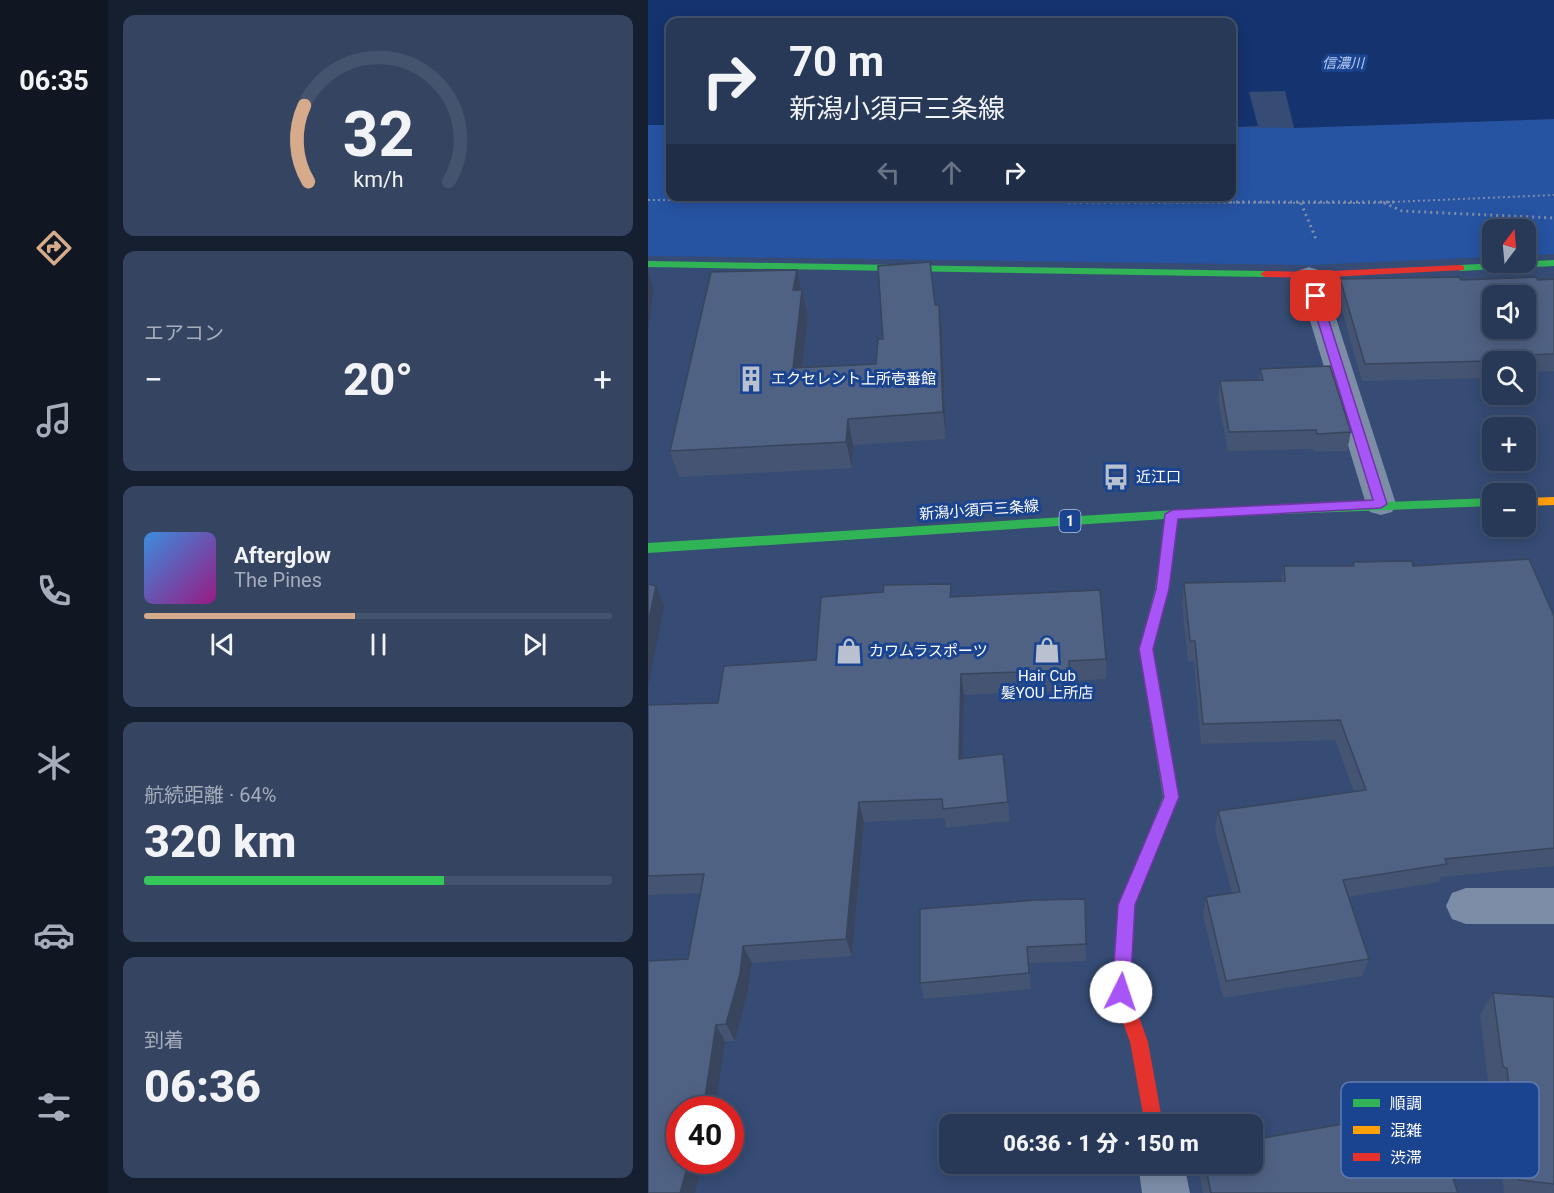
<!DOCTYPE html>
<html lang="ja">
<head>
<meta charset="utf-8">
<style>
  :root { --surface:#283958; --page:#344461; --text:#f1f3f6; --muted:#a5acba; --line:#44536e; --accent:#d6ab8b }
  body { margin:0; font-family:Roboto,"Noto Sans JP",sans-serif; background:var(--page); color:var(--text); height:100vh; display:flex; flex-direction:column; font-size:22px; white-space:nowrap }
  * { box-sizing:border-box; margin:0 }
  p { font-size:20px; color:var(--muted) }
  .icon { flex:none; width:33px; height:33px; fill:none; stroke:currentColor; stroke-width:2; stroke-linecap:round; stroke-linejoin:round }
  .map { position:relative; flex:1; overflow:hidden }
  .drawer { display:flex; flex-direction:column; gap:15px; padding:15px; background:#161f30; width:540px }
  .drawer>* { flex:none }
  .top-card { position:absolute; left:18px; top:18px; width:570px; height:183px; border-radius:12px; box-shadow:0 3px 15px #0003,0 0 0 2px var(--line); background:#283958; color:var(--text); overflow:hidden }
  .needle { width:39px; rotate:16deg }
  .tools { position:absolute; left:834px; top:219px; display:grid; gap:12px }
  .tools a { display:grid; place-items:center; width:54px; height:54px; border-radius:12px; background:var(--surface); box-shadow:0 3px 15px #0003,0 0 0 2px var(--line); font-size:30px }
  .speed { position:absolute; left:18px; top:1096px; display:flex; gap:12px; font-size:30px; font-weight:700; text-align:center }
  .speed>* { display:grid; place-content:center; width:78px; height:78px; border-radius:50%; background:var(--surface); box-shadow:0 3px 15px #0003,0 0 0 2px var(--line); line-height:1 }
  .speed .limit { border:9px solid #d22; background:#fff; color:#111 }
  .pin { position:absolute; display:grid; place-items:center; width:51px; height:51px; color:#fff; margin:-26px; border-radius:12px; box-shadow:0 3px 9px #0006 }
  .me { position:absolute; width:66px; margin:-33px; rotate:4deg; stroke-linejoin:round; filter:drop-shadow(0 0 4px #0008) }
  .turn { display:flex; align-items:center; gap:21px; height:126px; padding:0 24px; font-size:27px }
  .turn .icon { width:78px; height:78px; stroke-width:2.5 }
  .turn b { display:block; font-size:42px; line-height:51px }
  .lanes { display:flex; align-items:center; height:57px; padding:0 24px; background:#0003; justify-content:center; gap:30px; direction:ltr }
  .lanes .off { opacity:.35 }
  .big { font-size:45px; font-weight:800; line-height:1.1 }
  .drawer .tile { flex:1; display:flex; flex-direction:column; justify-content:center; gap:9px; min-width:0; padding:0 21px; border-radius:12px; background:var(--page) }
  .drawer .dial { align-items:center; gap:0 }
  .dial svg { height:156px; overflow:visible; fill:none; stroke:var(--line); stroke-width:7; stroke-linecap:round; text-anchor:middle }
  .dial text { fill:var(--text); stroke:none }
  .song { display:flex; align-items:center; gap:18px }
  .cover { width:72px; height:72px; border-radius:9px; background:linear-gradient(135deg,hsl(210 70% 55%),hsl(310 70% 35%)) }
  .played { height:6px; border-radius:3px; background:linear-gradient(90deg,var(--accent) 45%,var(--line) 45%) }
  .keys { display:flex; justify-content:space-around; direction:ltr }
  .heat { display:flex; justify-content:space-between; align-items:center; font-size:33px; direction:ltr }
  .charge { height:9px; border-radius:4px; background:linear-gradient(90deg,#34c759 64%,var(--line) 0) }
  .trip { position:absolute; left:291px; top:1114px; width:324px; height:60px; border-radius:12px; background:var(--surface); box-shadow:0 3px 15px #0003,0 0 0 2px var(--line); font-weight:800; line-height:60px; text-align:center }
  main { display:flex; flex:1; min-height:0 }
  .dock { display:flex; flex-direction:column; width:108px; justify-content:space-around; align-items:center; background:#101723; color:var(--muted) }
  .dock .icon { width:42px; height:42px }
  .dock .on { color:var(--accent) }
  .dock b { font-size:27px; color:var(--text) }
  .map>svg:first-child { display:block }
  .green { fill:#2653a2 }
  .water { fill:#15336f }
  .lines { fill:none; stroke-linecap:round; stroke-linejoin:round }
  .path-far1 { stroke:#7d8da8; stroke-width:2; stroke-dasharray:2 3; stroke-linecap:butt }
  .path { stroke:#7d8da8; stroke-width:3; stroke-dasharray:2 4; stroke-linecap:butt }
  .street { fill:#7d8da8; fill-rule:evenodd }
  .fast { fill:#30b455; fill-rule:evenodd }
  .slow { fill:#ff9f0a; fill-rule:evenodd }
  .jam { fill:#e5322d; fill-rule:evenodd }
  .wall { fill:#455472 }
  .shaded-wall { fill:#38455c }
  .building { fill:#506284; stroke:#38455c; stroke-width:1.5; fill-rule:evenodd }
  .route { fill:#a855f7; stroke:#6d37a1; stroke-width:1.5 }
  .labels { text-anchor:middle; dominant-baseline:central; stroke-width:6; stroke-linejoin:round; paint-order:stroke }
  .far-water-label { font-size:14px; font-style:italic; fill:#b6cdf5; stroke:#1b4490 }
  .shield { fill:#1b4490; stroke:#bbc7de; stroke-width:1.5 }
  .shield-label { font-size:14px; font-weight:bold; fill:#fff }
  .poi-label { font-size:15px; fill:#fff; stroke:#1b4490; text-anchor:start }
  .street-label { font-size:15px; fill:#fff; stroke:#1b4490 }
  .key { fill:#1b4490; stroke:#5f7cb1; stroke-width:1.5 }
  .key-label { font-size:16px; fill:#fff }
</style>
</head>
<body>
<main>
<nav class="dock">
<b>06:35</b>
<svg class="icon on" aria-label="directions" viewBox="0 0 24 24"><path d="M12 3l9 9-9 9-9-9zM9 14v-3h6M13 9l2 2-2 2"/></svg>
<svg class="icon" aria-label="music" viewBox="0 0 24 24"><path d="M9 18V5l10-2v13"/><circle cx="6" cy="18" r="3"/><circle cx="16" cy="16" r="3"/></svg>
<svg class="icon" aria-label="phone" viewBox="0 0 24 24"><path d="M5 4h4l2 5-3 2q2 4 5 5l2-3 5 2v4C11 20 4 13 5 4z"/></svg>
<svg class="icon" aria-label="climate" viewBox="0 0 24 24"><path d="M12 3v18M4 7l16 10M4 17L20 7"/></svg>
<svg class="icon" aria-label="car" viewBox="0 0 24 24"><path d="M5 17H2v-5l4-1 3-4h7l3 4 3 1v5h-3M9 17h6M6 11h13"/><circle cx="7" cy="17" r="2"/><circle cx="17" cy="17" r="2"/></svg>
<svg class="icon" aria-label="filters" viewBox="0 0 24 24"><path d="M4 7h16M4 17h16"/><circle cx="9" cy="7" r="2"/><circle cx="15" cy="17" r="2"/></svg>
</nav>
<section class="drawer">
<div class="tile dial"><svg viewBox="0 0 100 80">
<path d="M14 69A42 42 0 1 1 86 69"/>
<path d="M14 69A42 42 0 0 1 12 30" stroke="#d6ab8b"/>
<text x="50" y="56" font-size="32" font-weight="700">32</text>
<text x="50" y="72" font-size="11">km/h</text>
</svg></div>
<div class="tile"><p>エアコン</p>
<div class="heat"><a>−</a><b class="big">20°</b><a>+</a></div>
</div>
<div class="tile">
<div class="song"><i class="cover"></i><div><b>Afterglow</b><p>The Pines</p></div></div>
<div class="played"></div>
<div class="keys"><svg class="icon" aria-label="previous" viewBox="0 0 24 24"><path d="M18 5L8 12l10 7zM5 5v14"/></svg><svg class="icon" aria-label="pause" viewBox="0 0 24 24"><path d="M8 5v14M16 5v14"/></svg><svg class="icon" aria-label="next" viewBox="0 0 24 24"><path d="M6 5l10 7-10 7zM19 5v14"/></svg></div>
</div>
<div class="tile"><p>航続距離 · 64%</p><b class="big">320 km</b><div class="charge"></div></div>
<div class="tile"><p>到着</p><b class="big">06:36</b></div>
</section>
<div class="map">
<svg width="906" height="1193" viewBox="0 0 906 1193">
  <rect width="100%" height="100%" fill="#364c75"/>
  <path class="green" d="M906 119V254L878 255V230H844V257L661 265 0 256V125H22V196H584V127L646 128Z"/>
  <path class="water" d="M0 0H906V119L646 128 637 91 601 92 610 126 584 127V22H22V125H0Z"/>
  <g class="lines">
    <path class="path-far1" d="M0 200 720 203 906 195"/>
    <g class="path">
      <path d="M420 202H749"/>
      <path d="M653 203 668 239"/>
      <path d="M736 203 754 211 906 218"/>
    </g>
    <g class="street">
      <path d="M661 267 670 270 674 275 748 504 744 512 733 515 722 512 718 504 648 275 652 270Z"/>
      <path d="M818 888H906V924H818L804 919 798 906 804 893Z"/>
      <path d="M490 1164H536L542 1193H494Z"/>
    </g>
    <g class="fast">
      <path d="M906 260V266L812 271 807 268 812 265Z"/>
      <path d="M0 261 617 271 622 274 617 277 0 267Z"/>
      <path d="M844 498V506L530 518 521 589 505 649 531 797 501 871 495 873 489 871 487 866 515 797 491 649 507 589 517 519 0 553V543L528 510Z"/>
    </g>
    <path class="slow" d="M906 497V505L878 506V498Z"/>
    <g class="jam">
      <path d="M812 265 816 266V270L661 278 617 277 612 274 617 271 661 272Z"/>
      <path d="M495 859 501 861 503 866 487 905 482 992 500 1042 515 1125H497L482 1042 464 992 471 905 489 861Z"/>
    </g>
  </g>
  <g class="wall">
    <path d="M692 279H906V371L878 372V362H844V373H839L837 378 714 381 690 296Z"/>
    <path d="M153 290H154L160 316 154 368 228 364 235 339 287 305 294 331 298 439 205 445 204 468 31 477 22 451Z"/>
    <path d="M612 369 703 432 699 451 666 452 665 449 580 451 570 399 572 381 611 380Z"/>
    <path d="M705 562 765 566 906 616V866L793 877 791 882 700 897 721 959 714 976 575 998 555 915 558 897 584 893 567 830 570 811 706 791 687 740 553 744 546 661H540L534 604 536 583 633 581 636 566H704Z"/>
    <path d="M305 597 458 659V679L422 681V690L316 695 314 759 355 754 362 821 298 828 297 818 216 822 204 956 104 963 100 991 87 1041H77L32 1161H55L47 1193H0L52 893 0 895V705L70 703 168 660Z"/>
    <path d="M437 899 438 961 381 963 383 989 276 999 272 983Z"/>
    <path d="M845 993 906 997V1193H856L845 1088H841L832 1015Z"/>
    <path d="M551 1164H604L810 1193H555L550 1169Z"/>
  </g>
  <g class="shaded-wall">
    <path d="M149 270 154 295V290L160 316 151 394 145 368V290Z"/>
    <path d="M0 272 6 290 0 330Z"/>
    <path d="M291 305 294 331 298 439 295 412Z"/>
    <path d="M200 419 205 445 204 468 198 442Z"/>
    <path d="M8 586 16 606 0 688V623Z"/>
    <path d="M313 674 316 695 314 779 311 759Z"/>
    <path d="M211 802 216 822 204 956 198 939Z"/>
    <path d="M95 946 104 963 100 991 87 1041 78 1024Z"/>
    <path d="M68 1025 77 1041 67 1110H55Z"/>
    <path d="M41 1161H55L47 1193H32Z"/>
  </g>
  <g class="building">
    <path d="M282 262 287 305H291L295 412 200 419 198 442 22 451 63 272 149 270 145 290H154L145 368 228 364 230 339H235L230 266Z"/>
    <path d="M811 277 813 280 888 277 890 280 906 279V354L840 356 842 361 717 364 692 279ZM844 296H878V328H844Z"/>
    <path d="M682 366 703 432 669 434 668 430 581 432 572 381 615 380 612 369Z"/>
    <path d="M881 559 906 616V848L797 859 799 864 695 880 721 959 578 981 558 897 592 892 570 811 718 790 692 720 555 724 547 641H542L536 583 637 581 636 566H706L705 562 764 561 765 566Z"/>
    <path d="M0 584 8 586 0 623Z"/>
    <path d="M303 584 302 597 452 590 458 659 421 661V670L313 674 311 759 355 754 360 802 295 809 294 799 211 802 198 939 95 946 92 974 78 1024 68 1025 55 1110H32V1161H41L32 1193H0V961L40 959 56 874 0 876V705L70 703 76 666 168 660 173 597 235 592 236 585Z"/>
    <path d="M437 899 438 944 379 947 381 973 272 983V909L388 900Z"/>
    <path d="M845 993 906 997V1184L871 1180 859 1068 855 1067Z"/>
    <path d="M781 1109 810 1193H563L557 1164H604V1140Z"/>
  </g>
  <path class="route" d="M668 292 673 296 739 504 733 508 530 519 521 589 505 649 531 797 487 905 482 992 479 997 473 1000 467 997 464 992 470 905 516 797 491 649 508 589 517 514 524 510 725 500 662 296Z"/>
  <defs>
    <g id="building-bare" transform="scale(2.07)"><path d="M-4-6H4V6H1V3H-1V6H-4ZM-2.5-4.3h1.7v1.8h-1.7ZM.8-4.3h1.7v1.8H.8ZM-2.5-1h1.7V.8h-1.7ZM.8-1h1.7V.8H.8Z" fill="#b9c0cf" stroke="#1b4490" stroke-width="2.5" paint-order="stroke"/></g>
    <g id="bus-bare" transform="scale(2.07)"><path d="M-5-6H5V4H4V6H2V4H-2V6H-4V4H-5ZM-3.5-4V0h7V-4ZM-3.5 1.2v1.5H-2V1.2ZM2 1.2v1.5H3.5V1.2Z" fill="#b9c0cf" stroke="#1b4490" stroke-width="2.5" paint-order="stroke"/></g>
    <g id="shop-bare" transform="scale(2.07)"><path d="M-5-2.5h2.3a2.7 3.5 0 0 1 5.4 0H5L5.5 6h-11ZM-1.5-2.5h3a1.5 2.3 0 0 0-3 0Z" fill="#b9c0cf" stroke="#1b4490" stroke-width="2.5" paint-order="stroke"/></g>
  </defs>
  <g fill-rule="evenodd">
    <use href="#building-bare" x="103" y="379"/>
    <use href="#bus-bare" x="468" y="477"/>
    <use href="#shop-bare" x="399" y="650"/>
    <use href="#shop-bare" x="201" y="651"/>
  </g>
  <g class="labels">
    <g class="far-water-label">
      <text x="695" y="63">信濃川</text>
    </g>
    <rect class="shield" x="411.5" y="510" width="21" height="22" rx="4.5"/>
    <g class="shield-label">
      <text x="422" y="521">1</text>
    </g>
    <g class="poi-label">
      <text x="123" y="379">エクセレント上所壱番館</text>
      <text x="488" y="477">近江口</text>
      <text x="221" y="651">カワムラスポーツ</text>
      <text x="399" y="676" text-anchor="middle">Hair Cub<tspan x="399" dy="17">髪YOU 上所店</tspan></text>
    </g>
    <g class="street-label">
      <text transform="translate(331 510) rotate(-4)">新潟小須戸三条線</text>
    </g>
  </g>
  <rect x="693" y="1082" width="198" height="96" rx="9" class="key"/>
  <rect x="705" y="1099" width="27" height="8" fill="#30b455"/>
  <rect x="705" y="1126" width="27" height="8" fill="#ff9f0a"/>
  <rect x="705" y="1153" width="27" height="8" fill="#e5322d"/>
  <g class="key-label">
    <text x="742" y="1109">順調</text>
    <text x="742" y="1136">混雑</text>
    <text x="742" y="1163">渋滞</text>
  </g>
</svg>
<div class="tools">
<a><svg class="needle" viewBox="-14 -14 28 28"><path d="M0-13l5 13h-10z" fill="#e53935"/><path d="M0 13l5-13h-10z" fill="#a5acba"/></svg></a>
<a><svg class="icon" aria-label="sound" viewBox="0 0 24 24"><path d="M4 9h4l5-4v14l-5-4H4zM17 9q2 3 0 6"/></svg></a>
<a><svg class="icon" aria-label="search" viewBox="0 0 24 24"><circle cx="10" cy="10" r="6"/><path d="M15 15l6 6"/></svg></a>
<a>+</a>
<a>−</a>
</div>
<div class="speed"><div class="limit">40</div></div>
<div class="pin" style="left:668px;top:296px;background:#d93025"><svg class="icon" aria-label="arrive" viewBox="0 0 24 24"><path d="M6 21V4h12l-3 4 3 4H6"/></svg></div>
<svg class="me" style="left:473px;top:992px" viewBox="-20 -20 40 40"><circle r="19" fill="#fff"/><path d="M0-13L10 11 0 6-10 11z" fill="#a855f7"/></svg>
<div class="trip">06:36 · 1 分 · 150 m</div>
<div class="top-card">
<div class="turn"><svg class="icon" aria-label="right" viewBox="0 0 24 24"><path d="M7 20v-9h11M14 6l5 5-5 5"/></svg><div><b>70 m</b>新潟小須戸三条線</div></div>
<div class="lanes"><svg class="icon off" aria-label="left" viewBox="0 0 24 24"><path d="M17 20v-9H6M10 6l-5 5 5 5"/></svg><svg class="icon off" aria-label="ahead" viewBox="0 0 24 24"><path d="M12 20V5M6 11l6-6 6 6"/></svg><svg class="icon" aria-label="right" viewBox="0 0 24 24"><path d="M7 20v-9h11M14 6l5 5-5 5"/></svg></div>
</div>
</div>
</main>
</body>
</html>
